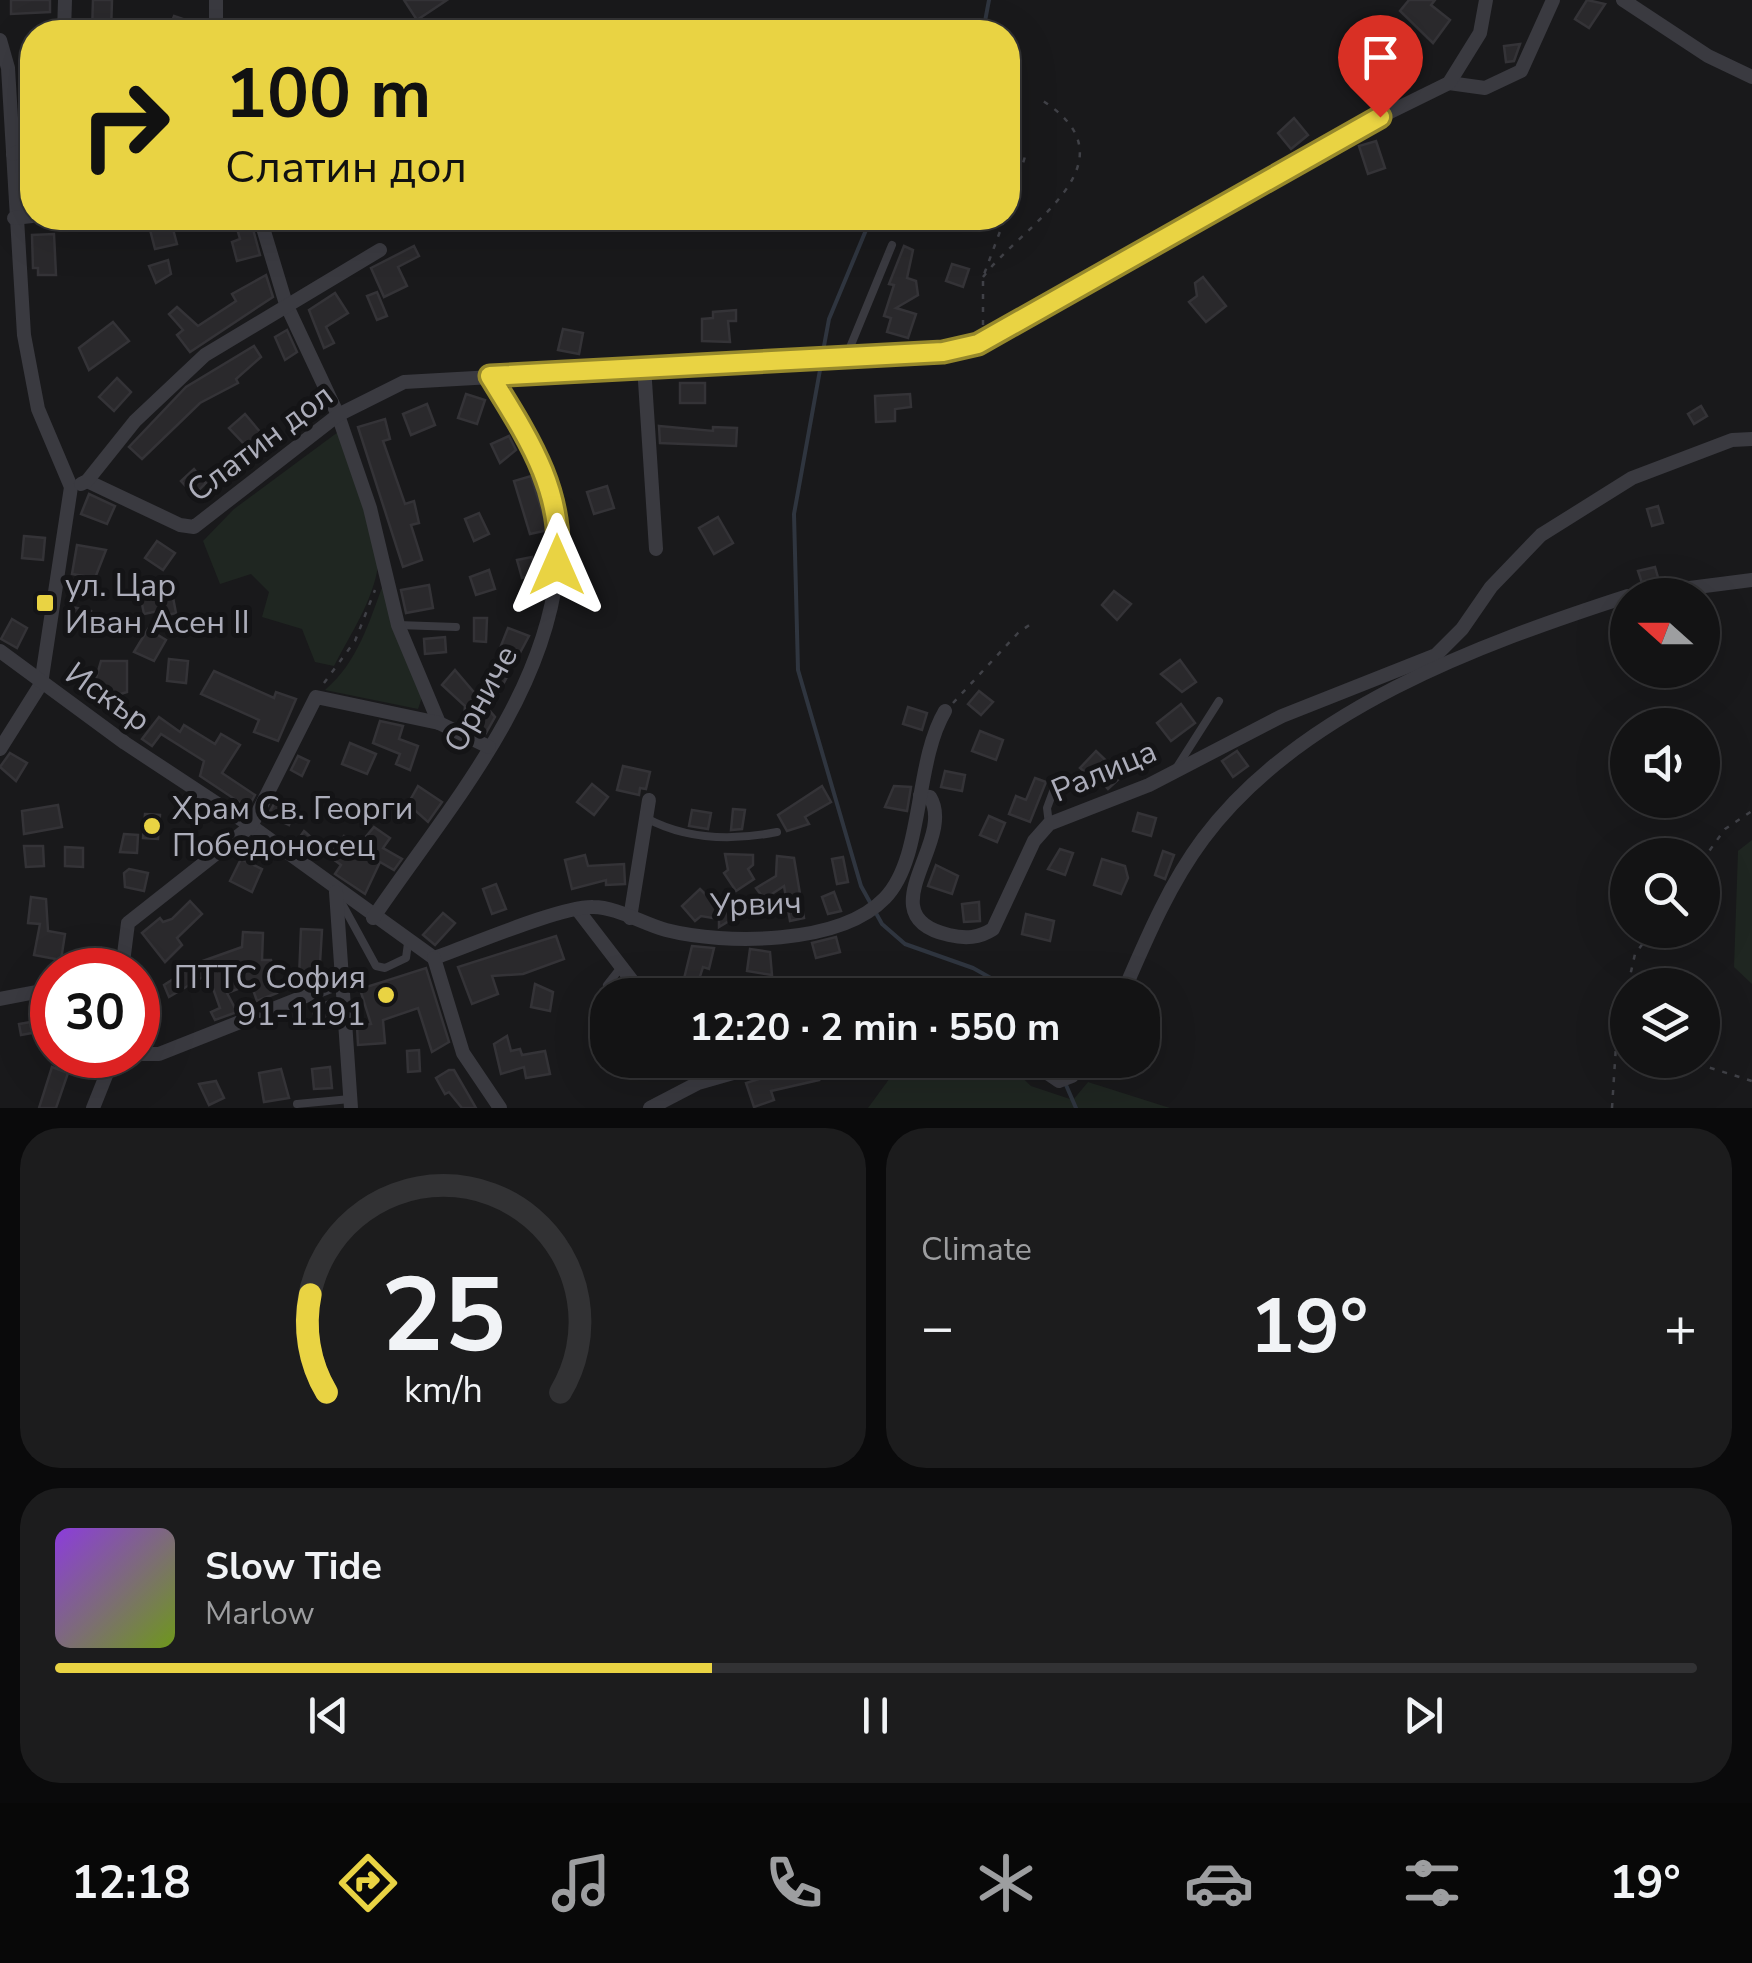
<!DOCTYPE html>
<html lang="en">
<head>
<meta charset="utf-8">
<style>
  :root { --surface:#131314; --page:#1c1c1d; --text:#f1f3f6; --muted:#9d9ea0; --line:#323234; --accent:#e9d343 }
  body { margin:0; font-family:"Nunito Sans",sans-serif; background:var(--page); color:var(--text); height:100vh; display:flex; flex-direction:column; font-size:38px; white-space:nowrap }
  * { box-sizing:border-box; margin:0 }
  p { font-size:32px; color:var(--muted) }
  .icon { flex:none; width:55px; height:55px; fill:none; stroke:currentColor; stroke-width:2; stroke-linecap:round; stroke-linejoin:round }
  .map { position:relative; height:1108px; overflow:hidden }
  .panel { display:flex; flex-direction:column; gap:20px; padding:20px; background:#0a0a0b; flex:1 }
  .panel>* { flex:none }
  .hud { position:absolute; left:20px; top:20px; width:1000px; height:210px; border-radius:40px; box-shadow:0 10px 40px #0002,0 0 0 2px var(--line); background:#e9d343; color:#111; overflow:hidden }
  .needle { width:65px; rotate:291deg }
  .tools { position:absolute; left:1610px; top:578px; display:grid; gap:20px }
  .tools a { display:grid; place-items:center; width:110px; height:110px; border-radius:50%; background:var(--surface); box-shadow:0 10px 40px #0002,0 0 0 2px var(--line); font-size:50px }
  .speed { position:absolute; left:30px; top:948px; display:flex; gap:20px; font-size:50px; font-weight:700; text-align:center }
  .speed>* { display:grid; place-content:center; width:130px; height:130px; border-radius:50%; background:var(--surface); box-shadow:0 10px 40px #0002,0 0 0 2px var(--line); line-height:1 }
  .speed .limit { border:15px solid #d22; background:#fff; color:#111 }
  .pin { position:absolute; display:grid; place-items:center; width:85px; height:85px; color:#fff; margin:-102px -42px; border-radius:50% 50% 50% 0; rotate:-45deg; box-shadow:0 0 10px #0007 }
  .pin .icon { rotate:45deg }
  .me { position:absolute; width:110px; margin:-55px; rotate:0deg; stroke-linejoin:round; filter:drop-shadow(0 0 8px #0008) }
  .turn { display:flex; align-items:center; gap:35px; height:210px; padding:0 40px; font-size:45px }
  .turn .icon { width:130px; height:130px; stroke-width:2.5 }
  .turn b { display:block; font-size:70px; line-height:85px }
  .big { font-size:75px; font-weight:700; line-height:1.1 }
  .panel .card { flex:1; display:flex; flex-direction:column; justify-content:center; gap:15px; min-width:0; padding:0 35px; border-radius:40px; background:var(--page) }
  .panel .dial { align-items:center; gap:0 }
  .dial svg { height:260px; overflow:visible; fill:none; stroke:var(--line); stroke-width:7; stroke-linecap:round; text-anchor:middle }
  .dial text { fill:var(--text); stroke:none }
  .song { display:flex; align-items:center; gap:30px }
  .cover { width:120px; height:120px; border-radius:15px; background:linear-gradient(135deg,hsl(270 70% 55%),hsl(80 70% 35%)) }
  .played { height:10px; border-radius:5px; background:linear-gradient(90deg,var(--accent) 40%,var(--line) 40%) }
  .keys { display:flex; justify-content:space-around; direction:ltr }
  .heat { display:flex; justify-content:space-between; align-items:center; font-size:55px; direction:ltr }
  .panel .tiles { flex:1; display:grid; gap:20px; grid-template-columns:1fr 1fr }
  .card:last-child { grid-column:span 2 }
  .trip { position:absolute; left:590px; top:978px; width:570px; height:100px; border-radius:40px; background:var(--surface); box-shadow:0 10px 40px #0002,0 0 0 2px var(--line); font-weight:700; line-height:100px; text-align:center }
  .dock { display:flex; height:160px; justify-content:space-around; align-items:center; background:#080808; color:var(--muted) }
  .dock .icon { width:70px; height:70px }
  .dock .selected { color:var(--accent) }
  .dock b { font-size:45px; color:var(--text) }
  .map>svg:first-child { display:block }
  .green { fill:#1f2621 }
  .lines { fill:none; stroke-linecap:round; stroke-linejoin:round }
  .stream { stroke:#2f353f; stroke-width:4 }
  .building { fill:#2a292c; stroke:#343337; stroke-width:2.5 }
  .path { stroke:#404147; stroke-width:2.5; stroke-dasharray:5 8; stroke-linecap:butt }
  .lane { stroke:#3a3a40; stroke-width:8 }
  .street { stroke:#3a3a40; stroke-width:14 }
  .route-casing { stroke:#97892c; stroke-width:25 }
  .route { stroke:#e9d343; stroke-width:18 }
  .poi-dot { fill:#e9d343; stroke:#141416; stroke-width:4 }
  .labels { text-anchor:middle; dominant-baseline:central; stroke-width:10; stroke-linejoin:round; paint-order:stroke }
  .street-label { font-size:32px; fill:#acadba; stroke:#141416 }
  .poi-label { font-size:32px; fill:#acadba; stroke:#141416; text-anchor:start }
</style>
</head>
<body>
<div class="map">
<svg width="1752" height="1108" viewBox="0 0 1752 1108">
  <rect width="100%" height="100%" fill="#19191b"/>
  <g class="green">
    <path d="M338 432C351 465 383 531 378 566 373 601 350 635 334 666L315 662 302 629 262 617 269 592 251 574 220 584 203 541 234 509Z"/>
    <path d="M384 582 423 694 418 709 325 690C358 662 369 622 384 582Z"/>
    <path d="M1752 840V984L1734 967 1738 851Z"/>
    <path d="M903 1060H1004L1031 1086 1073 1100 1088 1082 1170 1108H868Z"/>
  </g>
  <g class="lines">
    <g class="stream">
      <path d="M983 32 989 0"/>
      <path d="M824 346 829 319 871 218"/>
      <path d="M820 370 794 514 798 670 861 886 882 924 905 944 973 968 1021 995"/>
      <path d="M1057 1060 1063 1076"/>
      <path d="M1066 1085 1076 1108"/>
    </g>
  </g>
  <g class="building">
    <path d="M11 0H50V12L11 14Z"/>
    <path d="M93 0H112L111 32H92Z"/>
    <path d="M404 0H447L417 20Z"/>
    <path d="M1409 0H1435L1431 5 1450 20 1433 43 1400 11Z"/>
    <path d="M1587 0 1605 4 1589 28 1575 19Z"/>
    <path d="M174 16 192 22 189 32H168Z"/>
    <path d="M1520 44 1514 61 1506 62 1504 46Z"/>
    <path d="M1294 118 1308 135 1291 149 1278 133Z"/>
    <path d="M1376 141 1385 168 1368 174 1359 146Z"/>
    <path d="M165 218H170L177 244 155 249 148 222Z"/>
    <path d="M234 218H250L260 255 237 261 232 242 240 239Z"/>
    <path d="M54 234 56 275H38V268H33L32 235Z"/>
    <path d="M414 246 419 256 398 267 407 286 384 297 371 268Z"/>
    <path d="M904 246 913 250 907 278 916 281 918 295 896 308 916 314 908 338 887 332 891 318 884 316 894 285 889 284Z"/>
    <path d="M168 260 171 274 156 283 149 266Z"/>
    <path d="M952 264 969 269 963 287 946 281Z"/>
    <path d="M266 275 273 297 190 352 177 335 183 330 169 314 177 307 198 326 236 301 232 294Z"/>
    <path d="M1203 277 1226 306 1206 322 1189 302 1197 296 1195 283Z"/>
    <path d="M377 292 387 316 377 320 367 296Z"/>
    <path d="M335 293 348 313 326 327 334 343 324 348 309 310Z"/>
    <path d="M736 310V321H728L730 342 702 341V319L713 318V312Z"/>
    <path d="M113 322 129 341 89 370 79 348Z"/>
    <path d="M563 329 583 333 579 354 558 350Z"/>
    <path d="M287 330 297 352 285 360 275 337Z"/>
    <path d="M254 346 261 357 236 379 238 383 200 403 142 459 129 447 186 387Z"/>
    <path d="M117 378 131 392 114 411 99 397Z"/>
    <rect x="680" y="383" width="25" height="20"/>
    <path d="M466 394 485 400 477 424 458 418Z"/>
    <path d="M910 394 911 407 895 409V421L876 422 875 396Z"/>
    <path d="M427 404 435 425 411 435 403 414Z"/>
    <path d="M1701 406 1707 416 1694 424 1688 414Z"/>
    <path d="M245 414 261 433 246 446 229 428Z"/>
    <path d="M385 419 390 439 383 441 405 504 414 501 419 523 411 525 422 560 403 567 358 427Z"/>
    <path d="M659 426 713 431V427L737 428 736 446 660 443Z"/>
    <path d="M509 436 516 450 500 463 491 444Z"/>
    <path d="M194 469 206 483 194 495 181 481Z"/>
    <path d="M531 476 548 530 530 534 514 481Z"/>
    <path d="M607 486 614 508 594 514 587 492Z"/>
    <path d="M89 494 115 506 107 524 81 514Z"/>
    <path d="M1658 506 1663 523 1652 526 1647 509Z"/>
    <path d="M479 513 489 534 474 541 465 519Z"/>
    <path d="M718 517 733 543 714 554 699 528Z"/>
    <path d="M24 536 45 538 43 560 22 558Z"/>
    <path d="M157 541 175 553 163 570 145 558Z"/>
    <path d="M77 545 106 550 95 578 72 574Z"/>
    <path d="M532 557 536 574 522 578 517 560Z"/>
    <path d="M1655 567 1659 581 1642 583 1638 571Z"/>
    <path d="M489 570 495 589 476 595 470 577Z"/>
    <path d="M429 585 433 608 406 613 401 590Z"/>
    <path d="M171 587 176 613 154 618 158 611 144 614 140 594Z"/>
    <path d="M1114 591 1131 604 1117 620 1102 605Z"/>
    <path d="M72 607 91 611 87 630 68 626Z"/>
    <path d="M211 615 215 628 202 633 198 619Z"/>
    <path d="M474 618H487L486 642 474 641Z"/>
    <path d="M12 619 27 628 17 648 1 639Z"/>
    <path d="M508 628 529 636 499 692 485 686Z"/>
    <path d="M148 629 166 640 154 661 134 652Z"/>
    <path d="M445 637 446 652 425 654 424 639Z"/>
    <path d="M169 659 188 661 186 683 167 681Z"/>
    <path d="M1180 660 1196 682 1182 692 1161 674Z"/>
    <path d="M101 661H127V692L101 700 95 682Z"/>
    <path d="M455 670 495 717 486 733 464 718 465 706 442 685Z"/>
    <path d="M214 671 274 698 276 692 296 699 278 741 254 732 259 720 201 694Z"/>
    <path d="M979 691 993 702 981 715 968 704Z"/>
    <path d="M1181 704 1195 723 1171 741 1157 723Z"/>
    <path d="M908 707 927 713 922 730 903 724Z"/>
    <path d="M159 717 180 732 184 725 215 744 221 734 240 745 222 773 255 795 248 808 200 776 204 761 161 734 152 746 142 739Z"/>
    <path d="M380 721 403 726 399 739 418 746 410 770 396 764 400 754 373 743Z"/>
    <path d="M980 731 1003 740 996 760 972 751Z"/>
    <path d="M350 743 376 754 367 774 342 764Z"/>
    <path d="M1096 751 1122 776 1108 789 1092 772 1088 775 1080 768Z"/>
    <path d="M1237 751 1248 766 1233 777 1222 761Z"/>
    <path d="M10 753 27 763 16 781 0 767Z"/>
    <path d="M298 756 309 761 302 776 291 770Z"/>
    <path d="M623 766 650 772 646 789 640 788 639 795 617 790Z"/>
    <path d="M945 771 965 775 962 791 941 787Z"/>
    <path d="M1035 778 1046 782 1030 822 1009 814 1016 796 1026 800Z"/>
    <path d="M592 784 608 797 594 815 577 802Z"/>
    <path d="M418 786 442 802 428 822 408 804Z"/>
    <path d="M822 786 831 802 805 817 809 824 787 831 778 815Z"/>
    <path d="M894 786 911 787 907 811 885 807Z"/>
    <path d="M278 797 297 806 289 825 268 815Z"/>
    <path d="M58 805 62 827 24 834 22 811Z"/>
    <path d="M733 809 745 810 742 829 731 830Z"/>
    <path d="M692 810 711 813 708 829 689 826Z"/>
    <path d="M1138 813 1156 818 1151 836 1133 831Z"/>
    <path d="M145 814 160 815 158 839 143 838Z"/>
    <path d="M989 816 1005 823 997 842 980 835Z"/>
    <path d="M374 827 390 838 383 848 402 859 394 870 380 862 365 894 335 874 341 865 329 856 344 836 358 846Z"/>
    <path d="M304 831 321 846 314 857 295 844Z"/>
    <path d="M124 834 138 835 137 853 120 852Z"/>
    <path d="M24 846H43L44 866 26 867Z"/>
    <path d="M65 847 83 848V867L65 866Z"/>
    <path d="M1060 849 1073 853 1065 875 1048 869Z"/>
    <path d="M1163 851 1174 855 1165 879 1155 875Z"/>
    <path d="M725 854 753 855V865L748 869 754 879 736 891 724 873 728 870Z"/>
    <path d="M585 855 588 866 624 864 625 884 606 885V880L572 889 565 860Z"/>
    <path d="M777 856 794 858 804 918 790 921 784 886 764 899 756 888 776 876Z"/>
    <path d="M843 857 848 882 837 884 832 859Z"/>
    <path d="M241 859 262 869 252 892 230 881Z"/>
    <path d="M1102 859 1125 866 1128 878 1121 894 1094 885Z"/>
    <path d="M936 865 958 876 952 894 928 886Z"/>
    <path d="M129 869 148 873 144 891 125 887 124 873Z"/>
    <path d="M496 884 506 909 492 914 483 889Z"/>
    <path d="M700 889 708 897 734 901 732 912 742 913 719 927V919L701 916 695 921 682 906Z"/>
    <path d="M834 892 841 911 828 914 822 897Z"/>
    <path d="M31 897 46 899 48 931 65 934 61 960 34 955 40 924 28 923Z"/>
    <path d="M190 901 202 914 177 938 182 945 165 962 142 933 160 918 163 922 172 919Z"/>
    <path d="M979 902 980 921 964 922 962 904Z"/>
    <path d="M443 913 455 923 435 945 423 935Z"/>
    <path d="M1026 914 1054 921 1050 941 1022 934Z"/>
    <path d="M301 929 322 930 319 979 299 978Z"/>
    <path d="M243 932 263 933 262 960H271L275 972 270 973 277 993 257 1001 251 984 227 993 237 1012 215 1020 211 1012 220 1008 208 974 169 997 164 985 200 962 242 947Z"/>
    <path d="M556 936 564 959 523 974 492 976 498 994 472 1004 458 967Z"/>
    <path d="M836 937 840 952 816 958 812 943Z"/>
    <path d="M692 946 714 948 709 969 703 967 694 995H680Z"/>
    <path d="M101 948 106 962 90 968 84 954Z"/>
    <path d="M750 949 770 952 772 975 747 971Z"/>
    <path d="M426 968 449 1042 432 1052 418 1008 383 1020 385 1043 358 1045 357 1026 371 1024 360 989Z"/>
    <path d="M535 984 553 992 550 1011 531 1007Z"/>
    <path d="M327 1002 332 1025 317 1028 312 1006Z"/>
    <path d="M42 1020 43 1031 21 1035 19 1024Z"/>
    <path d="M507 1036 511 1051 520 1049 522 1055 545 1051 550 1074 526 1078 524 1067 501 1074 494 1044Z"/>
    <path d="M419 1050 420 1071 408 1072 407 1051Z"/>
    <path d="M813 1062 819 1080 771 1091 774 1100 754 1107 746 1083Z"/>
    <path d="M52 1067 68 1073 56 1108H39Z"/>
    <path d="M330 1067 332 1088 314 1089 312 1069Z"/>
    <path d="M281 1069 289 1098 264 1102 259 1073Z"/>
    <path d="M449 1070H454L476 1108H462L449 1092 445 1094 436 1078Z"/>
    <path d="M216 1081 224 1098 209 1105 199 1084Z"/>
  </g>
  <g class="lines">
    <g class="path">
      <path d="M1008 212 1027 150"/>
      <path d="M983 277C1023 224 1141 162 1040 99"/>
      <path d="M983 325V277L1005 218"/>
      <path d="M324 683 355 641 375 590"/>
      <path d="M953 703 1018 633 1035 621"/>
      <path d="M1702 861 1725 829 1752 811"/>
      <path d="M1628 985 1635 954 1653 930"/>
      <path d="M1619 1031 1628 1035"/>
      <path d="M686 1060 690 1069"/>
      <path d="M1685 1060 1752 1081"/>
      <path d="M1612 1108 1617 1030 1628 988"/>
    </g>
    <g class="lane">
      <path d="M846 357 892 245"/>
      <path d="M398 625 456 627"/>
      <path d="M1177 767 1219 701"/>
      <path d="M646 818C687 840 732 841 777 832"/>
      <path d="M1049 824 1047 808 1054 789"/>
      <path d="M340 900 376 966 385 968 406 958 408 943"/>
      <path d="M607 985 622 966"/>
      <path d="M297 1104 350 1099"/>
    </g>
    <g class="street">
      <path d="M1623 0 1708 56 1752 77"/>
      <path d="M64 32 65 0"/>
      <path d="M216 32V0"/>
      <path d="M0 40 8 68 24 335 38 409 71 487 41 684 0 749"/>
      <path d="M1449 83 1485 88 1521 71 1553 0"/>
      <path d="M13 154 21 151 32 131"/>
      <path d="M14 218 32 216"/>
      <path d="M260 218 286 304 338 415 370 508 398 625 439 723"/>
      <path d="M644 366 656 549"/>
      <path d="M87 481 180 525 194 527 338 415 404 382 943 352 977 344 1325 144 1449 83 1480 33 1486 0"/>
      <path d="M81 484 87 481 135 421 205 355 380 250"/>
      <path d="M1635 595 1752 580"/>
      <path d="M0 651 125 743 251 826 434 958"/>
      <path d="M920 796 930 797C957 841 865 916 949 935 966 939 979 938 993 929L1034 841 1049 824 1149 785 1282 716 1436 655 1462 629 1491 587 1541 535 1632 478 1732 440 1752 439"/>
      <path d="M336 892 351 1108"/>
      <path d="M577 909 643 995"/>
      <path d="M373 918C445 812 542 703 557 572 558 558 562 541 560 527 552 470 519 423 490 376"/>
      <path d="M630 918 649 800"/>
      <path d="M434 958C469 946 561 906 593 907 617 907 643 924 666 930 725 945 840 945 885 898 924 858 914 763 945 711"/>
      <path d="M434 958 463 1053 500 1108"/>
      <path d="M122 970 128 923 251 826 316 697 439 723 489 747"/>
      <path d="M1122 995C1145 942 1168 886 1203 839 1299 710 1480 644 1628 596"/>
      <path d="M0 999 52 989"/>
      <path d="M138 1054H159L341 982"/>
      <path d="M1028 1060 1059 1081 1072 1076 1083 1060"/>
      <path d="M93 1108 111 1063 128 1055"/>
      <path d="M650 1108 698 1083 779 1060"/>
    </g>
  </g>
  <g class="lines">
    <g class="route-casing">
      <path id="route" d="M557 565C565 492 527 436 490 376L943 352 978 344 1380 117"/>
    </g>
    <use href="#route" class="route"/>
  </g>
  <g class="poi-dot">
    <rect x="35" y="593" width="20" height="20" rx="5"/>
    <circle cx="152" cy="826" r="10"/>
    <circle cx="386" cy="995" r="10"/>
  </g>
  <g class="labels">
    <g class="street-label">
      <text transform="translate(260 443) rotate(-37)">Слатин дол</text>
      <text transform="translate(108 697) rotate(35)">Искър</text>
      <text transform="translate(481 699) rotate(-61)">Орниче</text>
      <text transform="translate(1104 771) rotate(-23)">Ралица</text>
      <text transform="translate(756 904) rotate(-2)">Урвич</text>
    </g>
    <g class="poi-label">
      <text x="65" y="585">ул. Цар<tspan x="65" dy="37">Иван Асен ІІ</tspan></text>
      <text x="172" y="808">Храм Св. Георги<tspan x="172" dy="37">Победоносец</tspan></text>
      <text x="366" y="977" text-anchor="end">ПТТС София<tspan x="366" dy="37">91-1191</tspan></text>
    </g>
  </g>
</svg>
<div class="tools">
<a><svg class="needle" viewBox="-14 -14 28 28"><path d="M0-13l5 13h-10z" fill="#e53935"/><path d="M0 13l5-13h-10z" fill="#9d9ea0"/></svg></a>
<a><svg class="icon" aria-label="sound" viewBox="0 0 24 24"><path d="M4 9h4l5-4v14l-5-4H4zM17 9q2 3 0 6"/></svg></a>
<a><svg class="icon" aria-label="search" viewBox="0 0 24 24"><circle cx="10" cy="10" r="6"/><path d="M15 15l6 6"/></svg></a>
<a><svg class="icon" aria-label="layers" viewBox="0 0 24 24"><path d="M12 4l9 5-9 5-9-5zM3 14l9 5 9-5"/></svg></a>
</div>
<div class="speed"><div class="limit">30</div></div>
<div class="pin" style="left:1380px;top:117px;background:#d93025"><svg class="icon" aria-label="arrive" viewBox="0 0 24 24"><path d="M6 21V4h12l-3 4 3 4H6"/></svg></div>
<svg class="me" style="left:557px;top:565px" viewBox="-20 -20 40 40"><path d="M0-17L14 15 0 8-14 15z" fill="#e9d343" stroke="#fff" stroke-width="4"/></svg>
<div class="trip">12:20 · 2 min · 550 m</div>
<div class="hud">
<div class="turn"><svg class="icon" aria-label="right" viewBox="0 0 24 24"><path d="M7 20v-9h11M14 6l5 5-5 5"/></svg><div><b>100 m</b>Слатин дол</div></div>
</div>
</div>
<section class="panel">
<div class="tiles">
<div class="card dial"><svg viewBox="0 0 100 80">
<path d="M14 69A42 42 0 1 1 86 69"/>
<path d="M14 69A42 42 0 0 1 9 39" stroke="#e9d343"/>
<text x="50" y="56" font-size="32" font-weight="700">25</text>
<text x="50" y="72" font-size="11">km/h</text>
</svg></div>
<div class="card"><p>Climate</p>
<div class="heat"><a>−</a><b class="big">19°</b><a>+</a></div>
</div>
<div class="card">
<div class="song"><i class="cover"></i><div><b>Slow Tide</b><p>Marlow</p></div></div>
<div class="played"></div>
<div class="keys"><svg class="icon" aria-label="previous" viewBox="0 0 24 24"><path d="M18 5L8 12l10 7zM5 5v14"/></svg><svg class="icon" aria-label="pause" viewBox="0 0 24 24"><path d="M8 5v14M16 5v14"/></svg><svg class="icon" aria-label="next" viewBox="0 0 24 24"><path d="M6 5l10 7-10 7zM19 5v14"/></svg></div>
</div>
</div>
</section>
<nav class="dock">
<b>12:18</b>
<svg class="icon selected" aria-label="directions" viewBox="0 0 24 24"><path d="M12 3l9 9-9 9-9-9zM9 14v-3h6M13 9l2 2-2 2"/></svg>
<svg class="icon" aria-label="music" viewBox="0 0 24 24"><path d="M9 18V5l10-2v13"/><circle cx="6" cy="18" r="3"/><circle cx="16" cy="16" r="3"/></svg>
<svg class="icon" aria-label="phone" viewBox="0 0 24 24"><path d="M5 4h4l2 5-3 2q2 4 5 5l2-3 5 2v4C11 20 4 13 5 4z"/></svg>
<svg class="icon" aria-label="climate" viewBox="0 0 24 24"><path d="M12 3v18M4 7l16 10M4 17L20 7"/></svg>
<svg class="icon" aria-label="car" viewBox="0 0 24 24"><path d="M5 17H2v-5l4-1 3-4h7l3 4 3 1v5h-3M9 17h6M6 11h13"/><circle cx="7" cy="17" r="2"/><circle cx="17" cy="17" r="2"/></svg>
<svg class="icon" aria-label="filters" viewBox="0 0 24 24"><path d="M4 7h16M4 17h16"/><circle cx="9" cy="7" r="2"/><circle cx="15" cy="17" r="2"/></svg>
<b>19°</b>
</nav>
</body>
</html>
